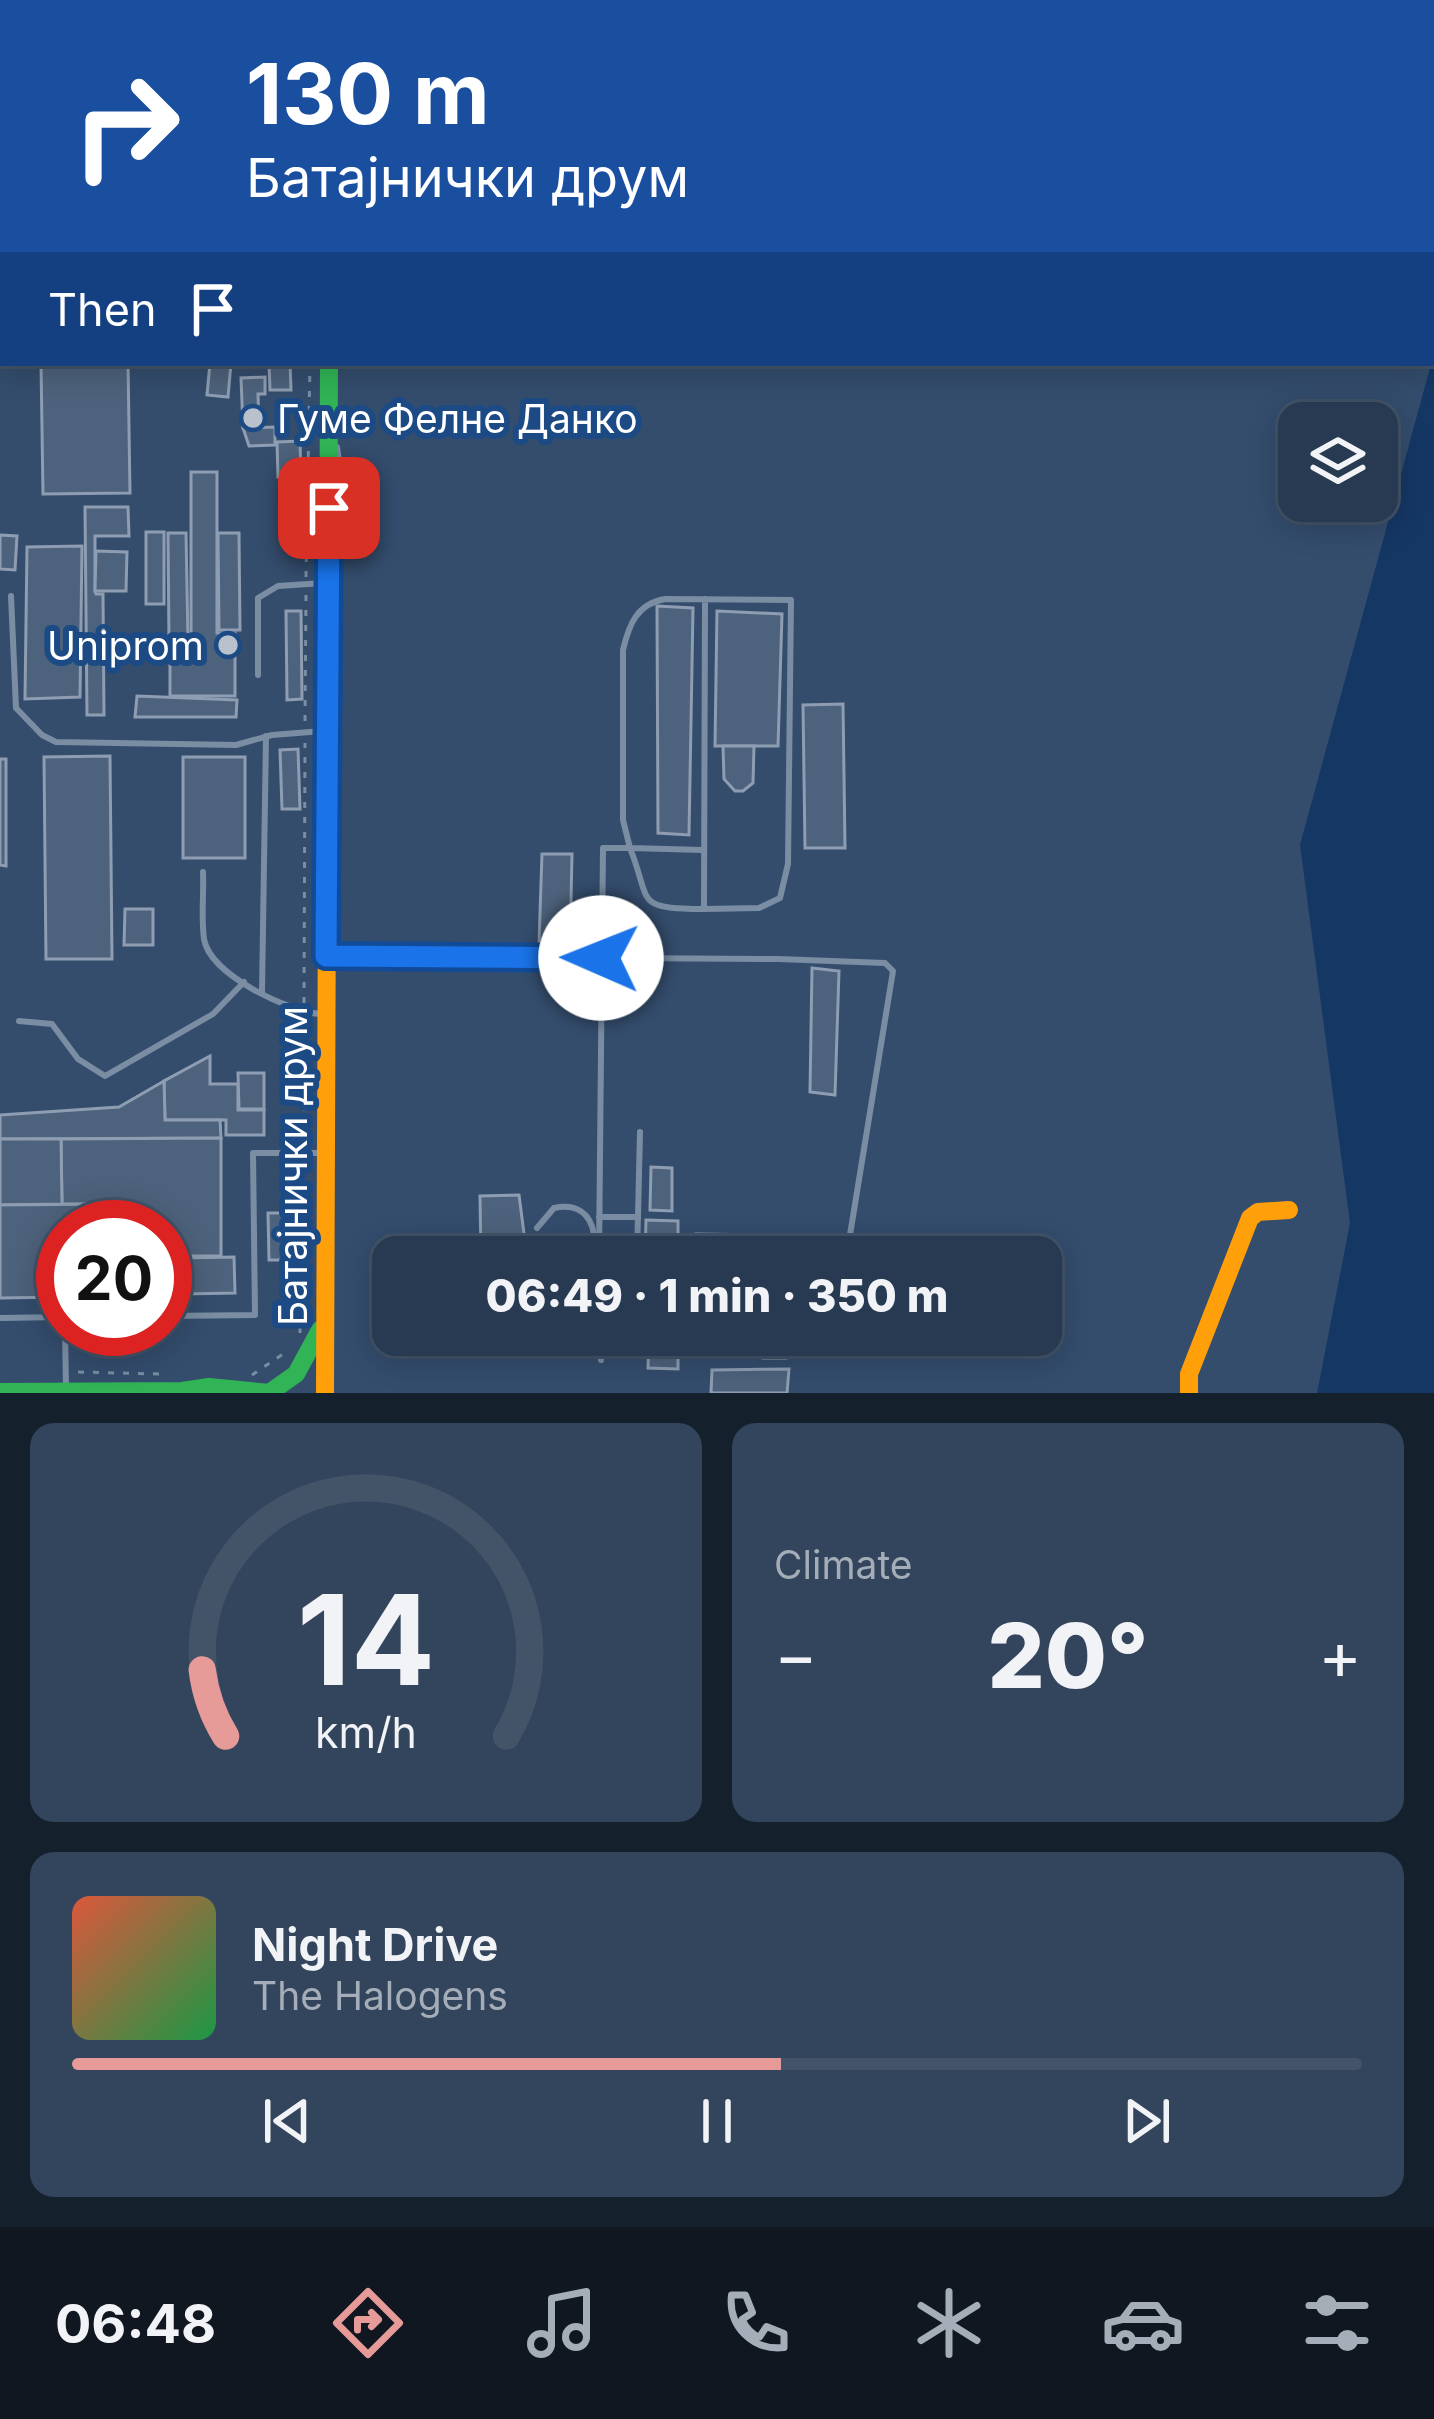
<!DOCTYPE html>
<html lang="en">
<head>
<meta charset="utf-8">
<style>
  :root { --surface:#273a52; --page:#33455c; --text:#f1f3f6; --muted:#a4adb8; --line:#435469; --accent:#e69b98 }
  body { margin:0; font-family:Inter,sans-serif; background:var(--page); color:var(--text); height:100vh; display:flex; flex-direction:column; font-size:45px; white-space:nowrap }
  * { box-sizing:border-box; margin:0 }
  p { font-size:39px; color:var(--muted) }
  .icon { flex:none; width:66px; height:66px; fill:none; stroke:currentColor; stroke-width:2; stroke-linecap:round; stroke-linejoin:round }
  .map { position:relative; height:1393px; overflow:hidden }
  .panel { display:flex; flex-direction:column; gap:30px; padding:30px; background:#15202d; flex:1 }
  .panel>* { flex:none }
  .top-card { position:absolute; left:0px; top:0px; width:1434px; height:366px; box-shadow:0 6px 30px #0003,0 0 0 3px var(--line); background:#1a4fa0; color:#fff; overflow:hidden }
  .fabs { position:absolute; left:1278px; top:402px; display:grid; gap:24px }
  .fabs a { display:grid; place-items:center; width:120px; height:120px; border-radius:24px; background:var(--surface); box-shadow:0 6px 30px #0003,0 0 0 3px var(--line); font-size:60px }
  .speed { position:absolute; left:36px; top:1200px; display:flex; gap:24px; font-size:60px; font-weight:700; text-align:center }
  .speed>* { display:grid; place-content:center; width:156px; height:156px; border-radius:50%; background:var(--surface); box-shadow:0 6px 30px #0003,0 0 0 3px var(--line); line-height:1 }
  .speed .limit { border:18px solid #d22; background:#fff; color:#111 }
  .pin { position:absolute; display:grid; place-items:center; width:102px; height:102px; color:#fff; margin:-51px; border-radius:24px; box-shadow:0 6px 18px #0006 }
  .me { position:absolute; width:132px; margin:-66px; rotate:271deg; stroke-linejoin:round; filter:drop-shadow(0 0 9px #0008) }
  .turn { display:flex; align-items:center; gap:42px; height:252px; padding:0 48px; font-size:54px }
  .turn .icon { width:156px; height:156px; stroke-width:2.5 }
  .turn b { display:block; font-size:84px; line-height:102px }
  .then { display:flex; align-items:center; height:114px; padding:0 48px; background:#0003; gap:24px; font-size:45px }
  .big { font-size:90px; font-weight:800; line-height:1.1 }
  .panel .widget { flex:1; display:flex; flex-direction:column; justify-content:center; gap:18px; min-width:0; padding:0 42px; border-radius:24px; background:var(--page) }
  .panel .dial { align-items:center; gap:0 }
  .dial svg { height:312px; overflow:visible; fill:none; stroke:var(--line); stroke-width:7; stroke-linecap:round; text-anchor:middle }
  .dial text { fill:var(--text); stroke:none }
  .song { display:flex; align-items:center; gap:36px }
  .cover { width:144px; height:144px; border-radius:18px; background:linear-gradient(135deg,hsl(10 70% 55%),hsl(140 70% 35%)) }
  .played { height:12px; border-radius:6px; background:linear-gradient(90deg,var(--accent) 55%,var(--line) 55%) }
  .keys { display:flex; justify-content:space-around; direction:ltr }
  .heat { display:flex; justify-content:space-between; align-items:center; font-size:66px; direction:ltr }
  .panel .tiles { flex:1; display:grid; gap:30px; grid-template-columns:1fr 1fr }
  .widget:last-child { grid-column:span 2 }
  .trip { position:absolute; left:372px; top:1236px; width:690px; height:120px; border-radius:24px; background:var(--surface); box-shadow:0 6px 30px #0003,0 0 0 3px var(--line); font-weight:800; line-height:120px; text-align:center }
  .menu { display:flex; height:192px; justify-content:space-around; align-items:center; background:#101721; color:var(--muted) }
  .menu .icon { width:84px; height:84px }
  .menu .active { color:var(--accent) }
  .menu b { font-size:54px; color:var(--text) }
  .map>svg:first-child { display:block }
  .water { fill:#153764 }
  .building { fill:#4d627c; stroke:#8e9db1; stroke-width:3 }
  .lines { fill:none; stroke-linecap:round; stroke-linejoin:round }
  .path { stroke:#7a8da3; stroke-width:3; stroke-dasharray:6 9; stroke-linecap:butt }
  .lane { stroke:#7a8da3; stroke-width:6 }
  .fast { stroke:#30b455; stroke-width:18 }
  .slow { stroke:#ff9f0a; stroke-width:18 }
  .route-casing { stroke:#114b97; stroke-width:30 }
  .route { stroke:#1a73e8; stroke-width:21 }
  .poi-dot { fill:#b8c1cc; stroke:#1c4a85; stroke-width:4.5 }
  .labels { text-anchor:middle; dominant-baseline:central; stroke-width:12; stroke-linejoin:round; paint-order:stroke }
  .poi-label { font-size:39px; fill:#fff; stroke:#1c4a85; text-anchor:start }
  .street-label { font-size:39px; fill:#fff; stroke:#1c4a85 }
</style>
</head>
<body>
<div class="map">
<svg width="1434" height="1393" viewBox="0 0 1434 1393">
  <rect width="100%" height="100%" fill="#344d6d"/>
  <path class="water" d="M1434 353V1393H1317L1350 1223 1300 845Z"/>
  <g class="building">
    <path d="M828 0H996L1079 2 828 3Z"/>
    <path d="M41 363H128L130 493 43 494Z"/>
    <path d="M210 363H231L228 397 207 395Z"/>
    <path d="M269 363H290L291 390H270Z"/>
    <path d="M265 377V394H258L259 427 243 428 241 378Z"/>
    <path d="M275 427V445L249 446 243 428Z"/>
    <path d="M300 441 301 476 278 477 277 442Z"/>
    <path d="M191 472H217V633H235V696H170V646H191Z"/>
    <path d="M85 507H128L129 536H95V591L96 594H103L104 715H87Z"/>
    <rect x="146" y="532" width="18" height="72"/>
    <path d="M168 533H186L188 641 169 642Z"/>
    <path d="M218 533H239L240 630H219Z"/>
    <path d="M0 535 17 536 15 570 0 569Z"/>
    <path d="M82 546 80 697 25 699 27 547Z"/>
    <path d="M96 551 127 552 126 591H95Z"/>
    <path d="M657 606 693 608 689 835 658 833Z"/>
    <path d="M286 611H301L302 699 287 700Z"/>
    <path d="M717 611 782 614 778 746H715Z"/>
    <path d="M137 696 237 700 236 717H135Z"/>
    <path d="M843 704 845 848H805L803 705Z"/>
    <path d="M723 746H754L753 783 743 791H735L724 779Z"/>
    <path d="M298 749 300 809H282L280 750Z"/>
    <path d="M110 756 112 959H46L44 757Z"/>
    <rect x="183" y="757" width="62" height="101"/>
    <path d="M0 759H6V866L0 865Z"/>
    <path d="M542 854H572L570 946 539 944Z"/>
    <path d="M125 909H153V945H124Z"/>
    <path d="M812 968 839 971 835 1095 810 1092Z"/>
    <path d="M210 1056V1084H238V1110H264V1135H226V1120H165L164 1081Z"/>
    <path d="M238 1073H264V1109H239Z"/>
    <path d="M164 1081 165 1120H220L221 1138 0 1139V1115L119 1107Z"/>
    <path d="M221 1138V1256H183V1240H165V1227H110V1204H62L61 1139Z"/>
    <path d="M0 1139H61L62 1204 0 1205Z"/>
    <path d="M651 1167 672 1168V1211L650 1210Z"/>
    <path d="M519 1195 526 1249H520V1257H481L480 1196Z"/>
    <path d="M110 1204V1227H63V1297L0 1298V1205Z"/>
    <path d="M268 1213H284V1260H269Z"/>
    <path d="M646 1220 678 1221V1257H645Z"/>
    <path d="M696 1234 764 1235 763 1256 696 1254Z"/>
    <path d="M165 1240H176L177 1297H165Z"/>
    <path d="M234 1257 235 1293 183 1294 182 1258Z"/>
    <path d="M649 1335H678V1369L648 1368Z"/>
    <path d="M762 1335H786V1358H763Z"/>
    <path d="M789 1369 787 1393H711L712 1370Z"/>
  </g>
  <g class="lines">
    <g class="path">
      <path d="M312 3V0"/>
      <path d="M306 577 310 363"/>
      <path d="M305 721 306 593"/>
      <path d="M304 1003 305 743"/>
      <path d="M304 1141V1019"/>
      <path d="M300 1333 303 1163"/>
      <path d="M78 1372 159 1374"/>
      <path d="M252 1375 289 1350"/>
    </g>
    <g class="lane">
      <path d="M37 3V0"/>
      <path d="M292 3V0"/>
      <path d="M337 552 343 487 337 447"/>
      <path d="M11 596 16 708 42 735 56 742 236 745 272 735 323 731"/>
      <path d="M258 675V598L278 586 324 583"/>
      <path d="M703 850 630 848 623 820V650C629 624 637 604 665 599L791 600 788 864 780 898 759 908 704 909 705 599"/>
      <path d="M203 872C204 893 201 918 204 939 210 975 288 1011 320 1014"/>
      <path d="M331 956 778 959 885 963 893 971 849 1241 838 1254 828 1257"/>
      <path d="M262 992 266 736"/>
      <path d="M19 1021 52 1024 78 1059 105 1076 213 1014 244 982"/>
      <path d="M599 1217H638"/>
      <path d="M537 1228 554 1208C576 1203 591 1213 594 1235L583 1257"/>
      <path d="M537 1239 548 1257"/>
      <path d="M599 1257 603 848H630C652 903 633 908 702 909"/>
      <path d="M637 1257 640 1132"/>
      <path d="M165 1316 255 1315 253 1153H320"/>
      <path d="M0 1318 63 1317"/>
      <path d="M65 1329 66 1388"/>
      <path d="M600 1335 601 1360"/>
      <path d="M705 1335 726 1347 746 1335"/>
    </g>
    <g class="fast">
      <path d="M328 637 329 363"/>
      <path d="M0 1392 182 1391 209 1387 270 1393"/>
      <path d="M269 1393 296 1374 320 1330"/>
    </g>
    <g class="slow">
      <path d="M332 0V3"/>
      <path d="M325 1393 328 637"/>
      <path d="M1189 1393V1374L1250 1218 1258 1212 1289 1210"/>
    </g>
  </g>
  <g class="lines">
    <g class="route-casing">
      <path id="route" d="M329 508 326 956 601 958"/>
    </g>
    <use href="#route" class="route"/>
  </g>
  <g class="poi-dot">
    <circle cx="253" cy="418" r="12"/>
    <circle cx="228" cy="645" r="12"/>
  </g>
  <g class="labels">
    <g class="poi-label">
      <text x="277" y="418">Гуме Фелне Данко</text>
      <text x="204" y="645" text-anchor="end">Uniprom</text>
    </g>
    <g class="street-label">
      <text transform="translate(292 1166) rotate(-90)">Батајнички друм</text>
    </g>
  </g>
</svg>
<div class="fabs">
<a><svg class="icon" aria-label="layers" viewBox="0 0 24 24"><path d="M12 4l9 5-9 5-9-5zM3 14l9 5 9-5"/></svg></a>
</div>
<div class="speed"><div class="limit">20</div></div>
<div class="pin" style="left:329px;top:508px;background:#d93025"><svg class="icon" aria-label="arrive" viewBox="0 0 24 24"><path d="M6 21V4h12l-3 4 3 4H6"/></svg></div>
<svg class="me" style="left:601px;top:958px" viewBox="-20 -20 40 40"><circle r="19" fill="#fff"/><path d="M0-13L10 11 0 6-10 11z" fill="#1a73e8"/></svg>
<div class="trip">06:49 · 1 min · 350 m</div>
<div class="top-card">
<div class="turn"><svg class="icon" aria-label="right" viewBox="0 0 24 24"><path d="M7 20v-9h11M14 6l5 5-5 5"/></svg><div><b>130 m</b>Батајнички друм</div></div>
<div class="then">Then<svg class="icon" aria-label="arrive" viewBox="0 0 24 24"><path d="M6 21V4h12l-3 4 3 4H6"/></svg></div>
</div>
</div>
<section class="panel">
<div class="tiles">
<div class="widget dial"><svg viewBox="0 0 100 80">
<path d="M14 69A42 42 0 1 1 86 69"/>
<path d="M14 69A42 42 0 0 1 8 52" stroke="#e69b98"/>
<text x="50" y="56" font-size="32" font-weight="700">14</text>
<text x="50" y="72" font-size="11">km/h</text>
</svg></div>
<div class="widget"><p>Climate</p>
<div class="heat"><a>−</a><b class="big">20°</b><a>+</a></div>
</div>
<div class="widget">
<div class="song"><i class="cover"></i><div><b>Night Drive</b><p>The Halogens</p></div></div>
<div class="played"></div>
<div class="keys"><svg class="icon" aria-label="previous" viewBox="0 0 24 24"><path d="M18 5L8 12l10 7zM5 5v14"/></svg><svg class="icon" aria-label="pause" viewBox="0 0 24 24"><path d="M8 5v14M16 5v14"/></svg><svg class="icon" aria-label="next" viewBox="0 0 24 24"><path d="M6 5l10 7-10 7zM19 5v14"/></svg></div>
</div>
</div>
</section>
<nav class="menu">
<b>06:48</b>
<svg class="icon active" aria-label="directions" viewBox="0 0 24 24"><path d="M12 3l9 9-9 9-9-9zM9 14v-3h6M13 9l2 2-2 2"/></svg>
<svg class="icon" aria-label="music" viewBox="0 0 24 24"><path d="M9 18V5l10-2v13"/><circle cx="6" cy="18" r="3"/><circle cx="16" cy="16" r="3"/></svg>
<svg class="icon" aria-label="phone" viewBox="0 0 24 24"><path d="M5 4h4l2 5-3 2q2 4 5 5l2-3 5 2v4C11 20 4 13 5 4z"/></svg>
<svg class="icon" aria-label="climate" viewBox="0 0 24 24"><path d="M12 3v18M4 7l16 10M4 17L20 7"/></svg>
<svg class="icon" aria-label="car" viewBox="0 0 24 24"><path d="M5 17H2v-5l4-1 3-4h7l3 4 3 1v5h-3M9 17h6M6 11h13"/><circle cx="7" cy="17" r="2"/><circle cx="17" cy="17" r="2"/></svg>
<svg class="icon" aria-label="filters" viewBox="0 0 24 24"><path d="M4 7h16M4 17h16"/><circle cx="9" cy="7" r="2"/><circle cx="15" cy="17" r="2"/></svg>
</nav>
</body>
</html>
